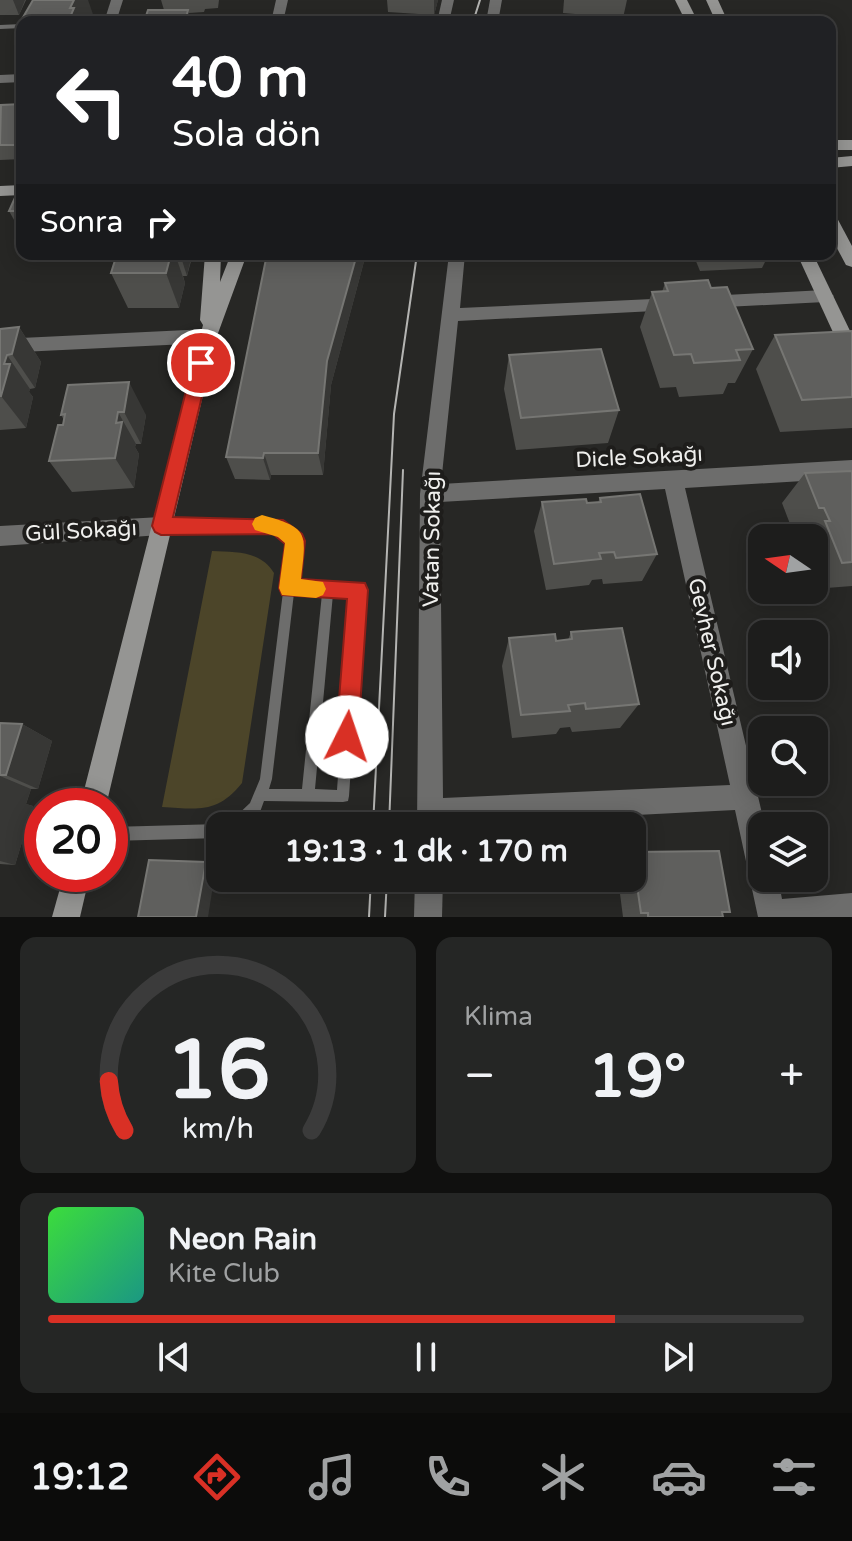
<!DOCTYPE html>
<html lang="tr">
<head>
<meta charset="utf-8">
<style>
  :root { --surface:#1d1d1c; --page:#252625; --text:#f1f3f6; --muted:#a0a2a3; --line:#3b3b3b; --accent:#d93025 }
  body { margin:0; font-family:"Varela Round",sans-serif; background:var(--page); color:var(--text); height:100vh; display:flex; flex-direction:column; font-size:30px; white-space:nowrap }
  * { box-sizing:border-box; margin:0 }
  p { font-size:26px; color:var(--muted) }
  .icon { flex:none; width:44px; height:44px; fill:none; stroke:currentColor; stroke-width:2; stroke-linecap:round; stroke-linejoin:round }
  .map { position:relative; height:917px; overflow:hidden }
  .panel { display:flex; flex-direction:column; gap:20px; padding:20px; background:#10100f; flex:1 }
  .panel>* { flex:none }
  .top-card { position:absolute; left:16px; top:16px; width:820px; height:244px; border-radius:16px; box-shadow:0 4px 20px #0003,0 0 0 2px var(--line); background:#202124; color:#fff; overflow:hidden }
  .needle { width:52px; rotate:283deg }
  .tools { position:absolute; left:748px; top:524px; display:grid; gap:16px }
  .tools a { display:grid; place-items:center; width:80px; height:80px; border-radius:16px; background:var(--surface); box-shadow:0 4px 20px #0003,0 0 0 2px var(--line); font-size:40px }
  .speed { position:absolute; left:24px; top:788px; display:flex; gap:16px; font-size:40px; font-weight:700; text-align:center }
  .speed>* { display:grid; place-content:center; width:104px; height:104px; border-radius:50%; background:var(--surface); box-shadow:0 4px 20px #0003,0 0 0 2px var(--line); line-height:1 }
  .speed .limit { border:12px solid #d22; background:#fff; color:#111 }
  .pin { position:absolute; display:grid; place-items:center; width:68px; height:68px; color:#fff; margin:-34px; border:4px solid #fff; border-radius:50%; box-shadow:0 2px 8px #0007 }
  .me { position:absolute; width:88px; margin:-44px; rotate:4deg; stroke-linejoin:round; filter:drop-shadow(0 0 6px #0008) }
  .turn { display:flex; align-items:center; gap:28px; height:168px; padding:0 24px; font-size:36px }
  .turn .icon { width:104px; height:104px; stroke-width:2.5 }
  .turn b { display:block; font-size:56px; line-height:68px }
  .then { display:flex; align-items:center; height:76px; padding:0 24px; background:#0003; gap:16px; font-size:30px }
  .big { font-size:60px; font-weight:800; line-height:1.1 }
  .panel .card { flex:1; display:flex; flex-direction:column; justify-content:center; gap:12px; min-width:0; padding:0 28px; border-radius:16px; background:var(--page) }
  .panel .dial { align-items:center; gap:0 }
  .dial svg { height:208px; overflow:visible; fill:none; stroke:var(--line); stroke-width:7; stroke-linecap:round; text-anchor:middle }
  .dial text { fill:var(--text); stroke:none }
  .song { display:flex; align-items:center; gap:24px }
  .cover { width:96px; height:96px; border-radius:12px; background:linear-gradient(135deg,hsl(120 70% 55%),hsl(170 70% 35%)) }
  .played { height:8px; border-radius:4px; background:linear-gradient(90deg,var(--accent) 75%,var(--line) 75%) }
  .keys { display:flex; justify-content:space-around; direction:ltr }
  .heat { display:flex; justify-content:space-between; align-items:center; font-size:44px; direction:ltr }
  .panel .tiles { flex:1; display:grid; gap:20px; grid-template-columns:1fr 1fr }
  .card:last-child { grid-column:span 2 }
  .trip { position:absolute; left:206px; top:812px; width:440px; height:80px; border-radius:16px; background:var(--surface); box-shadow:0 4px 20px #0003,0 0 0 2px var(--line); font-weight:800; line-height:80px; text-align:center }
  .menu { display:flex; height:128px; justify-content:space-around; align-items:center; background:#0c0c0b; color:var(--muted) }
  .menu .icon { width:56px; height:56px }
  .menu .current { color:var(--accent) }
  .menu b { font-size:36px; color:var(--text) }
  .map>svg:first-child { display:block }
  .green { fill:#4c4529 }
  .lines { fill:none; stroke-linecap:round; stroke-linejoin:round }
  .lane { fill:#6d6d6c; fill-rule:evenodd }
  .street { fill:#6d6d6c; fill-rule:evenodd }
  .secondary { fill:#959593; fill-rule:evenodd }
  .tram { stroke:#b4b4b2; stroke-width:2 }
  .wall { fill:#4e4e4b }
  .shaded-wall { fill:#373735 }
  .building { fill:#5f5f5d; stroke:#767673; stroke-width:2 }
  .route { fill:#d93025; stroke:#8d1f18; stroke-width:2 }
  .slow { fill:#f59e0b }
  .labels { text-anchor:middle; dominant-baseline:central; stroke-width:8; stroke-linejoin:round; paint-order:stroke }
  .street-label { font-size:22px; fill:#efefed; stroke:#1e1d1b }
</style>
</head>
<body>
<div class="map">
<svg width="852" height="917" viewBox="0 0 852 917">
  <rect width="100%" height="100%" fill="#272725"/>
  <path class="green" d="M212 551C236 552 261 551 274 573L242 783C217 814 198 809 162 807Z"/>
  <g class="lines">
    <g class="lane">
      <path d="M22 24V28L0 29V25Z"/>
      <path d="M268 519 288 527 300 541 295 583 357 585 361 586 363 590 349 796 348 801 343 802 264 801 260 812 245 826H229L231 821 250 803 260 779 289 543 280 533 268 529 161 531 157 529 156 526 157 523 161 521ZM294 593 322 594 302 789H269L272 779ZM333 594 351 595 337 790 315 789Z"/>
      <path d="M220 824 224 826H220V838L110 841V827Z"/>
    </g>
    <g class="street">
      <path d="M111 0H123L116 22H104Z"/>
      <path d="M276 0H288L283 22H271Z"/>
      <path d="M442 0H454L449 22H437Z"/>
      <path d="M490 0H502L498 22H486Z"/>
      <path d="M22 74V82L0 83V75Z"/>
      <path d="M449 254H465L460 308 674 298 683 304 674 310 458 321 441 484 852 460V478L685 488 765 826H762V878H778L782 899 852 893V917H758L735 810 417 826 420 494ZM665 489 730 785 443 798 440 502Z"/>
      <path d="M825 290 834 296 825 302 706 308 697 302 706 296Z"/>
      <path d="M208 329 217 336 208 343 0 353V339Z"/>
      <path d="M161 517 168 519 172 526 168 533 161 535 0 546V526Z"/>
      <path d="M415 878H443L442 917H414Z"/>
    </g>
    <g class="secondary">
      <path d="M675 0H687L698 22H686Z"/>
      <path d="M706 0H718L728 22H716Z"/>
      <rect x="830" y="140" width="22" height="10"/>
      <path d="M852 156V166L830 168V158Z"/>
      <path d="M22 185V195L0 196V186Z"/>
      <path d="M830 215 836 216 852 246V267L846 265 830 235Z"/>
      <path d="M205 254H221L220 282 231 254H247L217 336 106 806H80L203 325 200 320Z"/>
      <path d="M797 254H813L852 335V361L843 354Z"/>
      <path d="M64 874H90L80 917H52Z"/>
    </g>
    <g class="tram">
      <path d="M473 22 480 0"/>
      <path d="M373 826 394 414 417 254"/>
      <path d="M389 826 403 470"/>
      <path d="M369 917 371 878"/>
      <path d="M385 917 387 878"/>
    </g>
  </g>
  <g class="wall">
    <path d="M0 0H26L19 15H0Z"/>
    <path d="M161 0H219L218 8 205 9 204 12 189 13 164 10Z"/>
    <path d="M387 0H438L434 15 388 12Z"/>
    <path d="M564 0H627L623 18 563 13Z"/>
    <path d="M22 104V159L0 160V107Z"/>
    <path d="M22 182V234L9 211Z"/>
    <path d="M117 254H193L187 276H183L185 283 179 308H128L111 273Z"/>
    <path d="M267 254H366L331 385 323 475H271L270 480 235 479 226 457Z"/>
    <path d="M693 254H769L762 268 700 271Z"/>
    <path d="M665 283 711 288 753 349 735 383H728L723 394 679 397 676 387 660 388 640 327 652 292H662Z"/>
    <path d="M19 327 41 362 35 388 30 389 29 392 33 397 26 428 0 430V329Z"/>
    <path d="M852 331V428L780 432 756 369 775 335Z"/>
    <path d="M509 355 619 410 608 443 516 450 504 389Z"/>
    <path d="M68 385 146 415 141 444H136L135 447 139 454 134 488 72 492 49 461 64 420 61 415Z"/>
    <path d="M852 471V586L814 589V538L795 537 782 503 805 473Z"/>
    <path d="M600 498 657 554 642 581 603 584 602 579 592 580 589 585 546 590 534 531 542 502H598Z"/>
    <path d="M571 632 639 704 620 728 572 732 570 727 560 728 556 734 512 738 502 666 509 638 556 641 568 640Z"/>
    <path d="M0 723 22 724 52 741 38 789H31L26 804 33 806 15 865 0 864Z"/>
    <path d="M632 852 730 912 722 913 723 917H623L618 878H632Z"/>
  </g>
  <g class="shaded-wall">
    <path d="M13 0H25L19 15Z"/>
    <path d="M74 0H88L95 20 94 22H68L70 8Z"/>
    <path d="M434 0H438L434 15Z"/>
    <path d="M188 10 191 22H185Z"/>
    <path d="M170 254H175L185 283 179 308 166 273Z"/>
    <path d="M180 254H192L187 276Z"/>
    <path d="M357 254H366L331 385 323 475 318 453 327 361Z"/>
    <path d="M19 327 41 362 35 388 12 354Z"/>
    <path d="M7 355 30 389 29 392 33 397 26 428 1 396 4 364Z"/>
    <path d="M129 382 146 415 141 444 124 412Z"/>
    <path d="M118 412 136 444 135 447 139 454 134 488 115 458 116 423Z"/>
    <path d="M264 453 271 475 270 480 263 458Z"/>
    <path d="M22 724 52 741 38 789 6 775Z"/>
    <path d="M0 776 31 789 26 804 33 806 15 865 0 861Z"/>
    <path d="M206 862 216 867 208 917H196Z"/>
  </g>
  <g class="building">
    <path d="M33 0H74L70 8H74L68 22H22V25L18 26Z"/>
    <path d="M148 10H188L185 22H144Z"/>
    <path d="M708 20 709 22H662Z"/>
    <path d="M22 104V145H0L1 105Z"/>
    <path d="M22 182V211H9Z"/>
    <path d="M117 254H171L166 273H111Z"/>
    <path d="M267 254H357L327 361 318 453H264L263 458 226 457Z"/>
    <path d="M708 280 711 288 727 287 753 349 736 350 740 360 694 363 691 354 674 355 652 292 668 291 665 283Z"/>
    <path d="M19 327 12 354 7 355 4 364H10L1 396H0V329Z"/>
    <path d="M852 331V397L802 400 775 335Z"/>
    <path d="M601 349 619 410 521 418 509 355Z"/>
    <path d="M129 382 124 412H118L116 423 122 422 115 458 49 461 58 425H63L65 414 61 415 68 385Z"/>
    <path d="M852 471V562L842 563 825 521H830L824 508H819L805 473Z"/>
    <path d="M640 494 657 554 616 558 614 552 599 553 601 559 554 564 542 502 586 499 587 503 601 502 600 498Z"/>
    <path d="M622 628 639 704 586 709 585 703 568 705 570 711 521 715 509 638 555 634 556 641 572 639 571 632Z"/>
    <path d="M0 723 22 724 6 775H0Z"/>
    <path d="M719 851 730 912H722L723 917H648V913H641L632 852Z"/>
    <path d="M149 860 206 862 196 917H138Z"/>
  </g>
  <path class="route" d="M201 356 210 363 173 517 283 520 302 534 305 541 301 579 365 583 368 590 358 737 355 745 347 748 339 745 336 737 347 599 282 595 279 588 285 544 273 534 161 535 155 532 152 526 193 363Z"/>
  <path class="slow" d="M262 515C310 528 306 533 301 579L323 582 326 589 323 595 316 598 282 595 279 588 285 543 278 537 255 530 252 524 255 518Z"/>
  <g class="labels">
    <g class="street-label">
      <text transform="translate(639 457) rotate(-3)">Dicle Sokağı</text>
      <text transform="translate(81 531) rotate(-3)">Gül Sokağı</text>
      <text transform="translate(432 539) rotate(-89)">Vatan Sokağı</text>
      <text transform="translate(712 652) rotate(77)">Gevher Sokağı</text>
    </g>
  </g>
</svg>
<div class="tools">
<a><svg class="needle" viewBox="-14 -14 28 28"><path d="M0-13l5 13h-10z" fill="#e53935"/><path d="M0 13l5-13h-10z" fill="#a0a2a3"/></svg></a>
<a><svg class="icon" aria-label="sound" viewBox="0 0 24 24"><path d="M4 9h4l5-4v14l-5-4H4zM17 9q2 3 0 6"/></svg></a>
<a><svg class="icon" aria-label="search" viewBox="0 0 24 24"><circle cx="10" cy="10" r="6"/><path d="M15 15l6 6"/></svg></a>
<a><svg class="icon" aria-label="layers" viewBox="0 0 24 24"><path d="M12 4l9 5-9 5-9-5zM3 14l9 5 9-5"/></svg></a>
</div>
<div class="speed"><div class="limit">20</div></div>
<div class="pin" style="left:201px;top:363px;background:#d93025"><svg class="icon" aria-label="arrive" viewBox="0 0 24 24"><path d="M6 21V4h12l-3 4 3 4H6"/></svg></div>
<svg class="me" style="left:347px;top:737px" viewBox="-20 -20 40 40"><circle r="19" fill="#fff"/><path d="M0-13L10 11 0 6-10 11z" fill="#d93025"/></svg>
<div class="trip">19:13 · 1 dk · 170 m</div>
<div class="top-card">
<div class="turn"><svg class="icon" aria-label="left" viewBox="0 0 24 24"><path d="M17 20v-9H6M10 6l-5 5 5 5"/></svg><div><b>40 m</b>Sola dön</div></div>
<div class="then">Sonra<svg class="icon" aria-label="right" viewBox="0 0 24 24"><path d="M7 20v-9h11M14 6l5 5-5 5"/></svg></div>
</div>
</div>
<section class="panel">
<div class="tiles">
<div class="card dial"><svg viewBox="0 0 100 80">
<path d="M14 69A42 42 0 1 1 86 69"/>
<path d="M14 69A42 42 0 0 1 8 50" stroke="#d93025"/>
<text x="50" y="56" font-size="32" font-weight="700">16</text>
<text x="50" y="72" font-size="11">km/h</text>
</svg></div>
<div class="card"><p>Klima</p>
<div class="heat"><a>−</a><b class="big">19°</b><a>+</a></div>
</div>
<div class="card">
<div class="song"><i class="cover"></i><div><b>Neon Rain</b><p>Kite Club</p></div></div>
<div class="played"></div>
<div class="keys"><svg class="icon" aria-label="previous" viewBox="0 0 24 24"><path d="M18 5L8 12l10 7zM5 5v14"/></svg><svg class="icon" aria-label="pause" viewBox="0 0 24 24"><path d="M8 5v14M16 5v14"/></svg><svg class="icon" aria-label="next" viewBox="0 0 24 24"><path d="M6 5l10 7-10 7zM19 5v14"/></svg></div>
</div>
</div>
</section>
<nav class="menu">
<b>19:12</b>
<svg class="icon current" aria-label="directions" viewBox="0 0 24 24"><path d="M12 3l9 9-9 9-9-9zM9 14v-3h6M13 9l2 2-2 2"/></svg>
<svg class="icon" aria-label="music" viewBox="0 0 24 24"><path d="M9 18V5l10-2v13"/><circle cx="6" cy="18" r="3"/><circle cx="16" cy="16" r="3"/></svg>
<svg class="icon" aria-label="phone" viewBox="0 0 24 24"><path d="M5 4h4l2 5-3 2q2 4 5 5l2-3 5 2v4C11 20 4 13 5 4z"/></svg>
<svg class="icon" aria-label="climate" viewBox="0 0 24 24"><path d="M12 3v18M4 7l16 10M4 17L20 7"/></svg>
<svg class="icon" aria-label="car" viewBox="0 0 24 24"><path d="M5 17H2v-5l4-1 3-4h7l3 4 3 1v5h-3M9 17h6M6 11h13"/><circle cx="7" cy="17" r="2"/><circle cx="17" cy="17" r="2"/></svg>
<svg class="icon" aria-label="filters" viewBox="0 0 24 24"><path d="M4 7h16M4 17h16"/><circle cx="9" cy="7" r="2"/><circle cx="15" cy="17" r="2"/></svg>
</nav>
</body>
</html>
